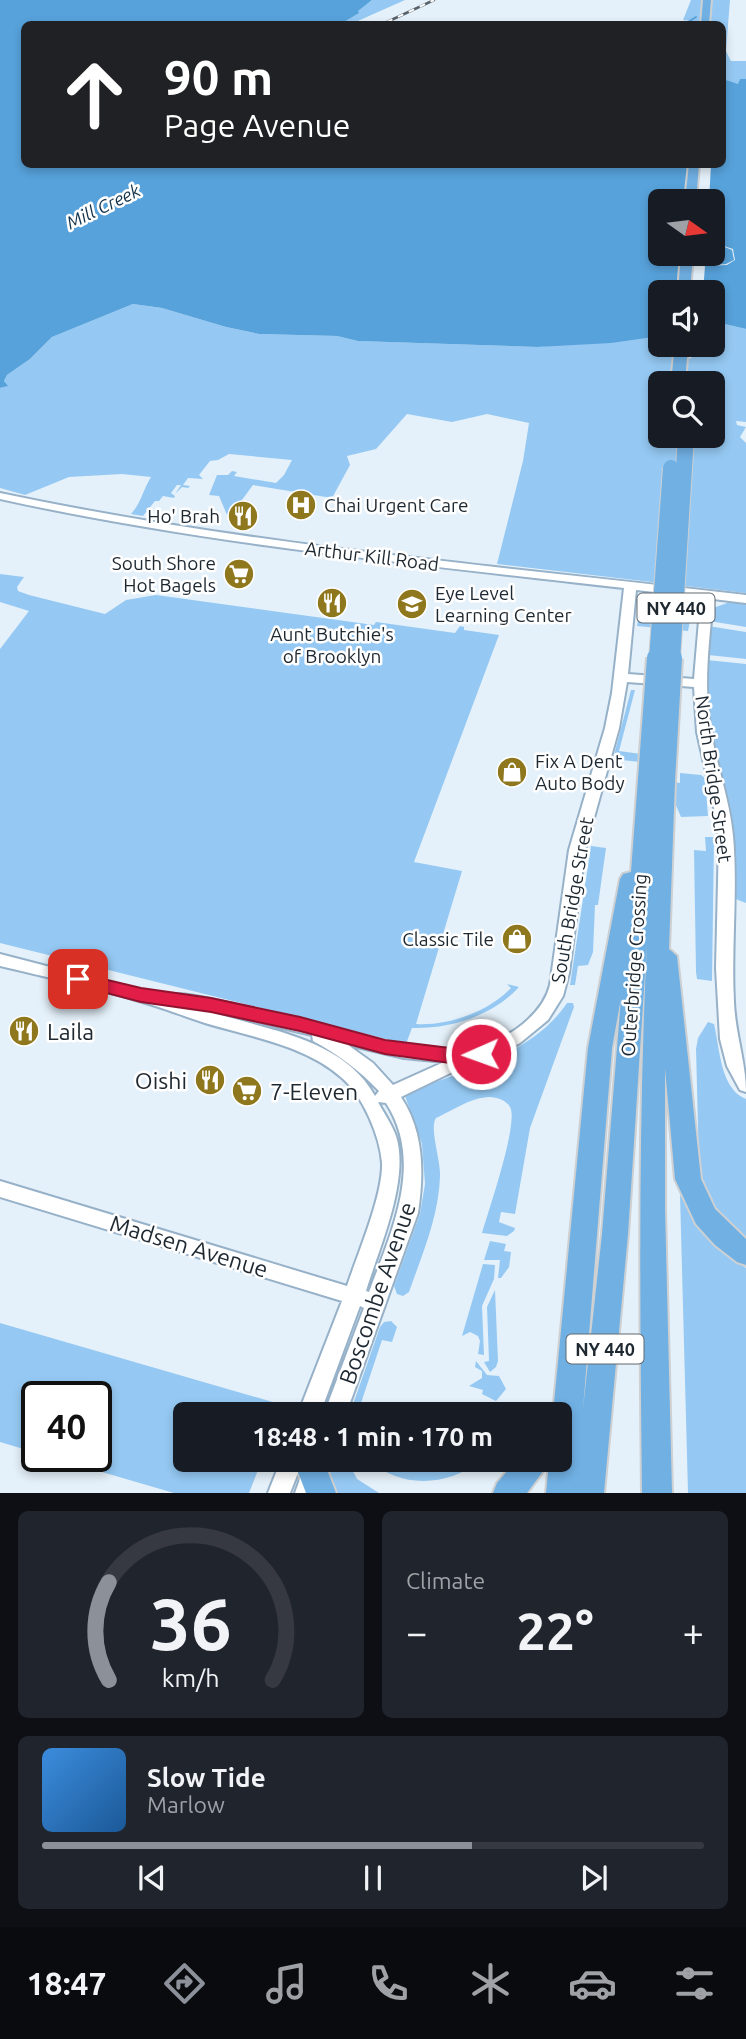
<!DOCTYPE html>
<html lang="en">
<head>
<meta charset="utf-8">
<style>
  :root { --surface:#171b24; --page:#20242c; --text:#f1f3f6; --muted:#9ea1a6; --line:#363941; --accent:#8c9099 }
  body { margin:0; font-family:Ubuntu,sans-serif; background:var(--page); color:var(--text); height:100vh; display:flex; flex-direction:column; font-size:26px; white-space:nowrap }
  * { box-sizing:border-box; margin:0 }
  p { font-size:23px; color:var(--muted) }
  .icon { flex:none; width:38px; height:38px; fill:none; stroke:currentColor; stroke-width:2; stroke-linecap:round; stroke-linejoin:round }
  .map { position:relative; height:1493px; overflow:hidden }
  .panel { display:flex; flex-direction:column; gap:18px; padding:18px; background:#0d0f14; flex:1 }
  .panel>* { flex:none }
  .guide { position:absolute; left:21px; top:21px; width:705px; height:147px; border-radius:10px; box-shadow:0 4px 10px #0003; background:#202124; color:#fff; overflow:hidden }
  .needle { width:46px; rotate:104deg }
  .buttons { position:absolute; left:648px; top:189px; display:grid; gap:14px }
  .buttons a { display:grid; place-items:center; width:77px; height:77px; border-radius:10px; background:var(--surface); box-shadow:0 4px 10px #0003; font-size:35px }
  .speed { position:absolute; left:21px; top:1381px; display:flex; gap:14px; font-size:35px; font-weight:700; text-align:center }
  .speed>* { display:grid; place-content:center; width:91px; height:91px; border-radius:50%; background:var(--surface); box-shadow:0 4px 10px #0003; line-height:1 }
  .speed .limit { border:4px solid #111; border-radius:10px; background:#fff; color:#111 }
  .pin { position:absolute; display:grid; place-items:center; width:60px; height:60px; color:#fff; margin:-30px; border-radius:14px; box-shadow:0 4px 10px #0006 }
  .me { position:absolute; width:77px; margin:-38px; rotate:268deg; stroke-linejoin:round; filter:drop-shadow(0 0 5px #0008) }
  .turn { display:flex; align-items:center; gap:24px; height:147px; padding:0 28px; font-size:32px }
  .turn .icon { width:91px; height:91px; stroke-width:2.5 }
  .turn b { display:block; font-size:49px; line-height:60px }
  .big { font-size:52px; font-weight:600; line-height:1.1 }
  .panel .card { flex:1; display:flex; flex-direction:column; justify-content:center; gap:10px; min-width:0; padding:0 24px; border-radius:10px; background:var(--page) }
  .panel .dial { align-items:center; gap:0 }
  .dial svg { height:182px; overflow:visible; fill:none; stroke:var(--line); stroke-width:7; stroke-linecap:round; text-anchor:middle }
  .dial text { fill:var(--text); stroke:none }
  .song { display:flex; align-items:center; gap:21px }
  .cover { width:84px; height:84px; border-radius:10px; background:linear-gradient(135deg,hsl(210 70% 55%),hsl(210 70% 35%)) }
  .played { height:7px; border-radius:4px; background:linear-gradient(90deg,var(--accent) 65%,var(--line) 65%) }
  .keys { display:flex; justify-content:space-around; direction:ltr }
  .heat { display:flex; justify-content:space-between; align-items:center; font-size:38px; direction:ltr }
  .panel .tiles { flex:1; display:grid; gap:18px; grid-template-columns:1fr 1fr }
  .card:last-child { grid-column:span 2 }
  .trip { position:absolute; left:173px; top:1402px; width:399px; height:70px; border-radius:10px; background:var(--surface); box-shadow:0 4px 10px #0003; font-weight:600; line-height:70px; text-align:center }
  .menu { display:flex; height:112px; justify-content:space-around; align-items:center; background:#090b0e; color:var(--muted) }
  .menu .icon { width:49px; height:49px }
  .menu .current { color:var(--accent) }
  .menu b { font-size:32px; color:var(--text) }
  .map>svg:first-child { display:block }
  .green { fill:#95c9f3; fill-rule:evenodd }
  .water { fill:#57a2db; fill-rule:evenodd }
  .pier { fill:#e5f1fa }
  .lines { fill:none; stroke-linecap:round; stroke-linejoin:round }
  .stream { stroke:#57a2db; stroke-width:2 }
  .minor-casing { stroke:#96b1c8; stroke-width:4 }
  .highway-casing { stroke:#ced0d2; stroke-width:4 }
  .minor { fill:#fff; fill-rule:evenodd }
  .highway { fill:#70b0e3; fill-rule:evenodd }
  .rail-casing { stroke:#56616a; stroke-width:2.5 }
  .rail { stroke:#fff; stroke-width:2; stroke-dasharray:6; stroke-linecap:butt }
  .highway-bridge-far1-casing { stroke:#ced0d2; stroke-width:18; stroke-linecap:butt }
  .highway-bridge-casing { stroke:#ced0d2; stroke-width:24; stroke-linecap:butt }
  .highway-bridge-far1 { stroke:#70b0e3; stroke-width:16 }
  .highway-bridge { stroke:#70b0e3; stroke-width:20 }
  .route { fill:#e11d48; stroke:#92132f; stroke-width:2 }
  .labels { text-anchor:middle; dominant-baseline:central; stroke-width:5; stroke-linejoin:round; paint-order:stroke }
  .far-water-label { font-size:18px; font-style:italic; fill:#12324a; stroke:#fff }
  .shield { fill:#fff; stroke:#62686f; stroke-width:2 }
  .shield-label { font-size:18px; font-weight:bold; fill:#1e2831 }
  .poi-label { font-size:19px; fill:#1e2831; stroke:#fff; text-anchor:start }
  .street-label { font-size:19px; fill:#1e2831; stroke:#fff }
  .near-poi-label { font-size:23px; fill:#1e2831; stroke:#fff; text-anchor:start }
  .near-street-label { font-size:23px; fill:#1e2831; stroke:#fff }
</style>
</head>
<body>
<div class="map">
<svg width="746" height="1493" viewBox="0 0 746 1493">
  <rect width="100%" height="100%" fill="#e5f1fa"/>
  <g class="green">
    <path d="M372 0H405L351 24 341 23Z"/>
    <path d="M691 0H730L726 51 731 61H746V79H740L738 85 723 79V24H687L690 21 683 20Z"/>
    <path d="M133 304 162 308 226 327 259 334 337 336 359 341 537 347 660 336V345H688L687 360 705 350V345H712V321L746 329V422L736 421 737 425 746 427 740 437 746 443V593L497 564 523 461 529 423 487 414 452 422 407 414 376 449 347 456 350 465 332 498 253 485 239 504 248 507 235 505 227 515 219 496 209 495 217 475H228L232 471 237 472 234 476 276 483 284 475 292 460 229 454 218 460 210 461 199 475 203 479 188 478 183 485 190 486 188 488 182 487 175 494 181 485H177L171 493 175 496 174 498 163 496 159 501H155L143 516 131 514C141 503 143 490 151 477L122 474 69 477 25 495 0 488V388L7 386 4 381 7 375 30 359 52 337ZM660 383H712V436H660Z"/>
    <path d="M0 574 24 577 17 587 18 591 29 595 105 614 126 600 156 595 374 625 376 622 455 633 460 626 464 627V630L499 635 414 862 462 871 416 1024C448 1026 488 1012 511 988L507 984 519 987C493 1016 450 1029 412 1028L406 1044 0 943V649L29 611 0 602Z"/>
    <path d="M651 602 686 606 692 611 688 631 637 626 640 608Z"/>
    <path d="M730 602 746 603V627L709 621 713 608Z"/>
    <path d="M708 626 746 632V659L708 655Z"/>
    <path d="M707 660 746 664V903L733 898 707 716Z"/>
    <path d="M631 690H635L619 751 641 754 640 762 613 759Z"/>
    <path d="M680 773 701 775 705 778 708 816 681 817 674 801V782L680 783Z"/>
    <path d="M705 837H714L712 981 697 979 696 972 694 850 706 851Z"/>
    <path d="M591 846 606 848 598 905H595L593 952 588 965 578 966 575 985H570Z"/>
    <path d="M567 1003H573L574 1007 530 1128 515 1214 501 1212 499 1222 515 1228 514 1231 507 1236 482 1233C488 1212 519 1123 510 1107 506 1100 498 1098 491 1097 474 1096 451 1111 436 1118 429 1128 441 1161 440 1176 439 1216 422 1255 409 1292L403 1296 397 1294 394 1286 420 1214 425 1184 422 1144 405 1096 410 1092C465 1069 532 1055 567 1003Z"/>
    <path d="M708 1022 714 1024C720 1049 720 1089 746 1099V1243C718 1217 706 1204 699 1165L696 1049 698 1038Z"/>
    <path d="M680 1195 701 1229 713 1242 746 1268V1493H688Z"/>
    <path d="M490 1241 506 1244 504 1251 511 1252 509 1267 501 1278H498L500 1260H484Z"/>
    <path d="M483 1264 495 1265 494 1279 482 1306 484 1355 478 1354 480 1341 478 1336 470 1332 462 1336Z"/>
    <path d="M495 1290 498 1361 496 1367 490 1372 484 1362 489 1361 487 1307Z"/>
    <path d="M391 1321 397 1327 392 1342 382 1340 361 1403 363 1405 359 1414H352L351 1410 380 1327 384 1322Z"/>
    <path d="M0 1323 283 1405 279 1414H186V1460H262L249 1493H174L47 1456H96V1396H37V1453L0 1442Z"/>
    <path d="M476 1361 487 1375 499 1376 506 1389 496 1401 482 1394 483 1390 469 1386 482 1378V1371L475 1367Z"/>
    <path d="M334 1460H347L357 1479 379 1493H332L329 1478Z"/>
    <path d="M372 1460H468L477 1462C451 1486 396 1489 372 1460Z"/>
  </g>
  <path class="water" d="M0 0H372L358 11 359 13 342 23 347 24H24V164H723V79L738 84 740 79H746V329L712 321V292H660V336L611 343 537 347 358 341 337 336 259 334 226 327 162 308 133 304 52 337 30 359 7 375 4 381 8 386 0 388ZM660 201H712V254H660Z"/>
  <g class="pier">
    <path d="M689 165H711L709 201H686Z"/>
    <path d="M660 242 652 250 656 257 663 261 682 264V256L671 255 668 254 682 256 681 254 713 253V256L706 255 709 257 723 255 712 251 725 255 717 257H706L705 266 726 264 734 260 732 250 712 242 733 249 735 260 727 265 705 266 703 292H680L682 265 663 261 654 257 651 254 652 246Z"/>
  </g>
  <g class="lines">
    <path class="stream" d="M685 24 696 17"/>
    <g class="minor-casing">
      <g id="minor">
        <path d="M0 493C245 545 497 566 746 595V603L713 599C709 644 703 687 711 732 717 767 730 801 733 836 738 891 731 947 734 1002 735 1033 746 1062 746 1092L740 1090 727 1066 720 1039 716 968 719 838 714 808 697 732 694 687 627 682 619 728 585 850 569 973 563 996 548 1020 520 1043 499 1054 477 1060 401 1097C424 1132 424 1172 418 1213L346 1414H324L364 1308 360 1306 320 1414H298L342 1301 0 1197V1181L347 1286C358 1253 383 1195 382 1163 380 1136 363 1096 342 1078 305 1045 251 1037 205 1023 183 1016 161 1007 139 1001 94 987 46 977 0 966V954L166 997C179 989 218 1001 234 1004 260 1011 286 1016 312 1023 379 1040 463 1073 523 1024 536 1013 546 1001 550 985L569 850 605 728 612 693 624 588C415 564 205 544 0 499ZM636 590 701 597 694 679 628 674ZM205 1010 312 1035 313 1041C339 1055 359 1070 379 1091L375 1096C342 1036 263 1030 205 1010ZM348 1045 404 1058 444 1062 393 1085 373 1063ZM378 1102 386 1103C425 1163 391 1233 369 1292L366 1291C379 1248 410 1180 396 1136 392 1125 384 1113 378 1102Z"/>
        <path d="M281 1460H303L290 1493H268Z"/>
        <path d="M307 1460H329L317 1493H295Z"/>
      </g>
    </g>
    <g class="highway-casing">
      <g id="highway">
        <path d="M703 0H711L709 24H701Z"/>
        <path d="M689 164H699L696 201H685Z"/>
        <path d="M681 254H693L690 292H678Z"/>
        <path d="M675 345H688L685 383H671Z"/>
        <path d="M648 773 657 778 665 775 672 777 675 781 669 949 677 956 701 1179 715 1209 746 1239V1265L737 1262 715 1245 696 1224 675 1179 665 1068V1209L672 1493H642C640 1309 638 1126 647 943L628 1234 604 1493H546L549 1463 527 1493H493L497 1483 517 1460H560V1414H553L588 1048 620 879 623 874 631 872 638 779 641 775ZM621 998 602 1234 583 1409 612 1048Z"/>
        <path d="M309 1460 324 1462 336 1493H306L298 1472 302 1462Z"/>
      </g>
    </g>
    <use href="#minor" class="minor"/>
    <use href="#highway" class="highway"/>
    <g class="rail-casing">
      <path id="rail" d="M387 22 434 0"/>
    </g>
    <use href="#rail" class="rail"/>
    <g class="highway-bridge-far1-casing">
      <g id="highway-bridge-far1">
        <path d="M657 660 671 468"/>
        <path d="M672 660 686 436"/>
      </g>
    </g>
    <g class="highway-bridge-casing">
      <g id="highway-bridge">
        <path d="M648 779 657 658"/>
        <path d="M665 781 672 658"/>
      </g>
    </g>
    <use href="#highway-bridge-far1" class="highway-bridge-far1"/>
    <use href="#highway-bridge" class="highway-bridge"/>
  </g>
  <path class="route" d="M78 973 141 988 211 998 300 1017 385 1040 450 1048H488L491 1054 488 1059 450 1063 385 1054 300 1031 211 1012 141 1002 72 984 69 979 72 975Z"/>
  <defs>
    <g id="hospital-disc" transform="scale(1.575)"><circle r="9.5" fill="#8e771c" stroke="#fff"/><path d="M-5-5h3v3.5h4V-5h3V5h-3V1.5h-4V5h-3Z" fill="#fff"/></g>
    <g id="restaurant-disc" transform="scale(1.575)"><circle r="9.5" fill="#8e771c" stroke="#fff"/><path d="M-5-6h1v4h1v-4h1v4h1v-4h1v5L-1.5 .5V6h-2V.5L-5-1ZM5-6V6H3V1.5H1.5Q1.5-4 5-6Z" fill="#fff"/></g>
    <g id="supermarket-disc" transform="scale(1.575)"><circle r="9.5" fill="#8e771c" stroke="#fff"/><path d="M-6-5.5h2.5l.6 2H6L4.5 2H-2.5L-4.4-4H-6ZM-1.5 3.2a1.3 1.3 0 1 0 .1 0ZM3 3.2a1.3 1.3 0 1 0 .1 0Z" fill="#fff"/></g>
    <g id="school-disc" transform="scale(1.575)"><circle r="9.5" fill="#8e771c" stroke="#fff"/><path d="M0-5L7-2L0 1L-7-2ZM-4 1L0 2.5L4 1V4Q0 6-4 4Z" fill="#fff"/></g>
    <g id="shop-disc" transform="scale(1.575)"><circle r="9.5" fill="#8e771c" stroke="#fff"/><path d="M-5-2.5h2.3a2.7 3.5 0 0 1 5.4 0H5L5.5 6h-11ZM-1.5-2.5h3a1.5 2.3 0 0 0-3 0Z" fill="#fff"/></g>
  </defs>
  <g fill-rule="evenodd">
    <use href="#hospital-disc" x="301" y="505"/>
    <use href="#restaurant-disc" x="243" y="516"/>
    <use href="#supermarket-disc" x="239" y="574"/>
    <use href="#restaurant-disc" x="332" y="603"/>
    <use href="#school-disc" x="412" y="604"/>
    <use href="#shop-disc" x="512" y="772"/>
    <use href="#shop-disc" x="517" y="939"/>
    <use href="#restaurant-disc" x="24" y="1031"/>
    <use href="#restaurant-disc" x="210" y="1080"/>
    <use href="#supermarket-disc" x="247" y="1091"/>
  </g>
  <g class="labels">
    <g class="far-water-label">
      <text transform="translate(103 206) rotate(-26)">Mill Creek</text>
    </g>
    <g class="shield">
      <rect x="637.5" y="593.5" width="77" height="29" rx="5"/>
      <rect x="566.5" y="1334.5" width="77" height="29" rx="5"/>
    </g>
    <g class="shield-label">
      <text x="676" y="608">NY 440</text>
      <text x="605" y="1349">NY 440</text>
    </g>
    <g class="poi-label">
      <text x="324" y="505">Chai Urgent Care</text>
      <text x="220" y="516" text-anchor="end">Ho' Brah</text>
      <text x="216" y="563" text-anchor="end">South Shore<tspan x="216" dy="22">Hot Bagels</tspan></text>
      <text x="435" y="593">Eye Level<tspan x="435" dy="22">Learning Center</tspan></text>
      <text x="332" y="634" text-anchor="middle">Aunt Butchie's<tspan x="332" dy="22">of Brooklyn</tspan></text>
      <text x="535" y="761">Fix A Dent<tspan x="535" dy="22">Auto Body</tspan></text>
      <text x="494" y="939" text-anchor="end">Classic Tile</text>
    </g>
    <g class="street-label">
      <text transform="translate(372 556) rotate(7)">Arthur Kill Road</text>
      <text transform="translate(714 779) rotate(82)">North Bridge Street</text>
      <text transform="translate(572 900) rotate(-80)">South Bridge Street</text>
      <text transform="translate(634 965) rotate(-86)">Outerbridge Crossing</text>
    </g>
    <g class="near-poi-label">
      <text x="47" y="1031">Laila</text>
      <text x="187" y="1080" text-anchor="end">Oishi</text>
      <text x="270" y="1091">7-Eleven</text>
    </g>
    <g class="near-street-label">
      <text transform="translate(189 1246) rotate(17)">Madsen Avenue</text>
      <text transform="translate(377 1293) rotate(-71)">Boscombe Avenue</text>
    </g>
  </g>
</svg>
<div class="buttons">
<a><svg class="needle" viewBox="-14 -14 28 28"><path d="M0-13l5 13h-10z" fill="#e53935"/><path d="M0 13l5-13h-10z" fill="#9ea1a6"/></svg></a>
<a><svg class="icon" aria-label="sound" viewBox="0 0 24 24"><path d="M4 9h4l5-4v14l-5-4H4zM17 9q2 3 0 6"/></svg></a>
<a><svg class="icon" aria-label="search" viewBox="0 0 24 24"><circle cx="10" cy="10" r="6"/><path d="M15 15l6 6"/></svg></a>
</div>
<div class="speed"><div class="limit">40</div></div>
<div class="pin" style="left:78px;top:979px;background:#d93025"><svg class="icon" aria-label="arrive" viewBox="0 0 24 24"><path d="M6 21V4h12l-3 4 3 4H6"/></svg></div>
<svg class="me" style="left:481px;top:1054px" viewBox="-20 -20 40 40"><circle r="17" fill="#e11d48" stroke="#fff" stroke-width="3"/><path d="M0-11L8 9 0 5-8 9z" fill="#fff"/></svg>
<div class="trip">18:48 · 1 min · 170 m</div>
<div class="guide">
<div class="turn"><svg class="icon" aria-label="ahead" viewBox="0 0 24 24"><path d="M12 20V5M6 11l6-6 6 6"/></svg><div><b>90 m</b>Page Avenue</div></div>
</div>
</div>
<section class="panel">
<div class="tiles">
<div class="card dial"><svg viewBox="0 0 100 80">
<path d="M14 69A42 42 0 1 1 86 69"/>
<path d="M14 69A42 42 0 0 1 14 26" stroke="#8c9099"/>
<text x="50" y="56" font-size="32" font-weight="700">36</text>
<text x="50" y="72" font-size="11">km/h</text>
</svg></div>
<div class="card"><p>Climate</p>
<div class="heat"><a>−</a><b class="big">22°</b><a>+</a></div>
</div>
<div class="card">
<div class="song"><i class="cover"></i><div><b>Slow Tide</b><p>Marlow</p></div></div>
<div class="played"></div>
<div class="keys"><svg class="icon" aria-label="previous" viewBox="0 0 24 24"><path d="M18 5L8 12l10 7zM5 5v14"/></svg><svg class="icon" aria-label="pause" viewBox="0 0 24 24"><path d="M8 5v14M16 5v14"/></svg><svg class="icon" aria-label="next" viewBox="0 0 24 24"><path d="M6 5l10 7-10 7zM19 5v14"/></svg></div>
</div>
</div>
</section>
<nav class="menu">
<b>18:47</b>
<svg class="icon current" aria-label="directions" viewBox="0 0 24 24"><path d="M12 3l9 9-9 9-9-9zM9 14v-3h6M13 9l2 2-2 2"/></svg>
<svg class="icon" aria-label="music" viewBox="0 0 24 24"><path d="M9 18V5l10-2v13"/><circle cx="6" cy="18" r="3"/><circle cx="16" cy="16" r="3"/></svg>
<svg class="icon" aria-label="phone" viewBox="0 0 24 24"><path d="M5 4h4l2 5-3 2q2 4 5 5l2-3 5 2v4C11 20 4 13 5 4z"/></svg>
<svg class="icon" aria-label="climate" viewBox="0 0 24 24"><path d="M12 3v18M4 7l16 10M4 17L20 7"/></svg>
<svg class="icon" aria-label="car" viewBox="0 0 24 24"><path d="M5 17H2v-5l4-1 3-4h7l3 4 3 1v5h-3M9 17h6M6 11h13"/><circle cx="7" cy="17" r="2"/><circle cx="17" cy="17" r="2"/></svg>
<svg class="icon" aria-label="filters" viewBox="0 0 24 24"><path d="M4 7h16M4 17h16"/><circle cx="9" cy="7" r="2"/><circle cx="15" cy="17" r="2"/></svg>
</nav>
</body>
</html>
